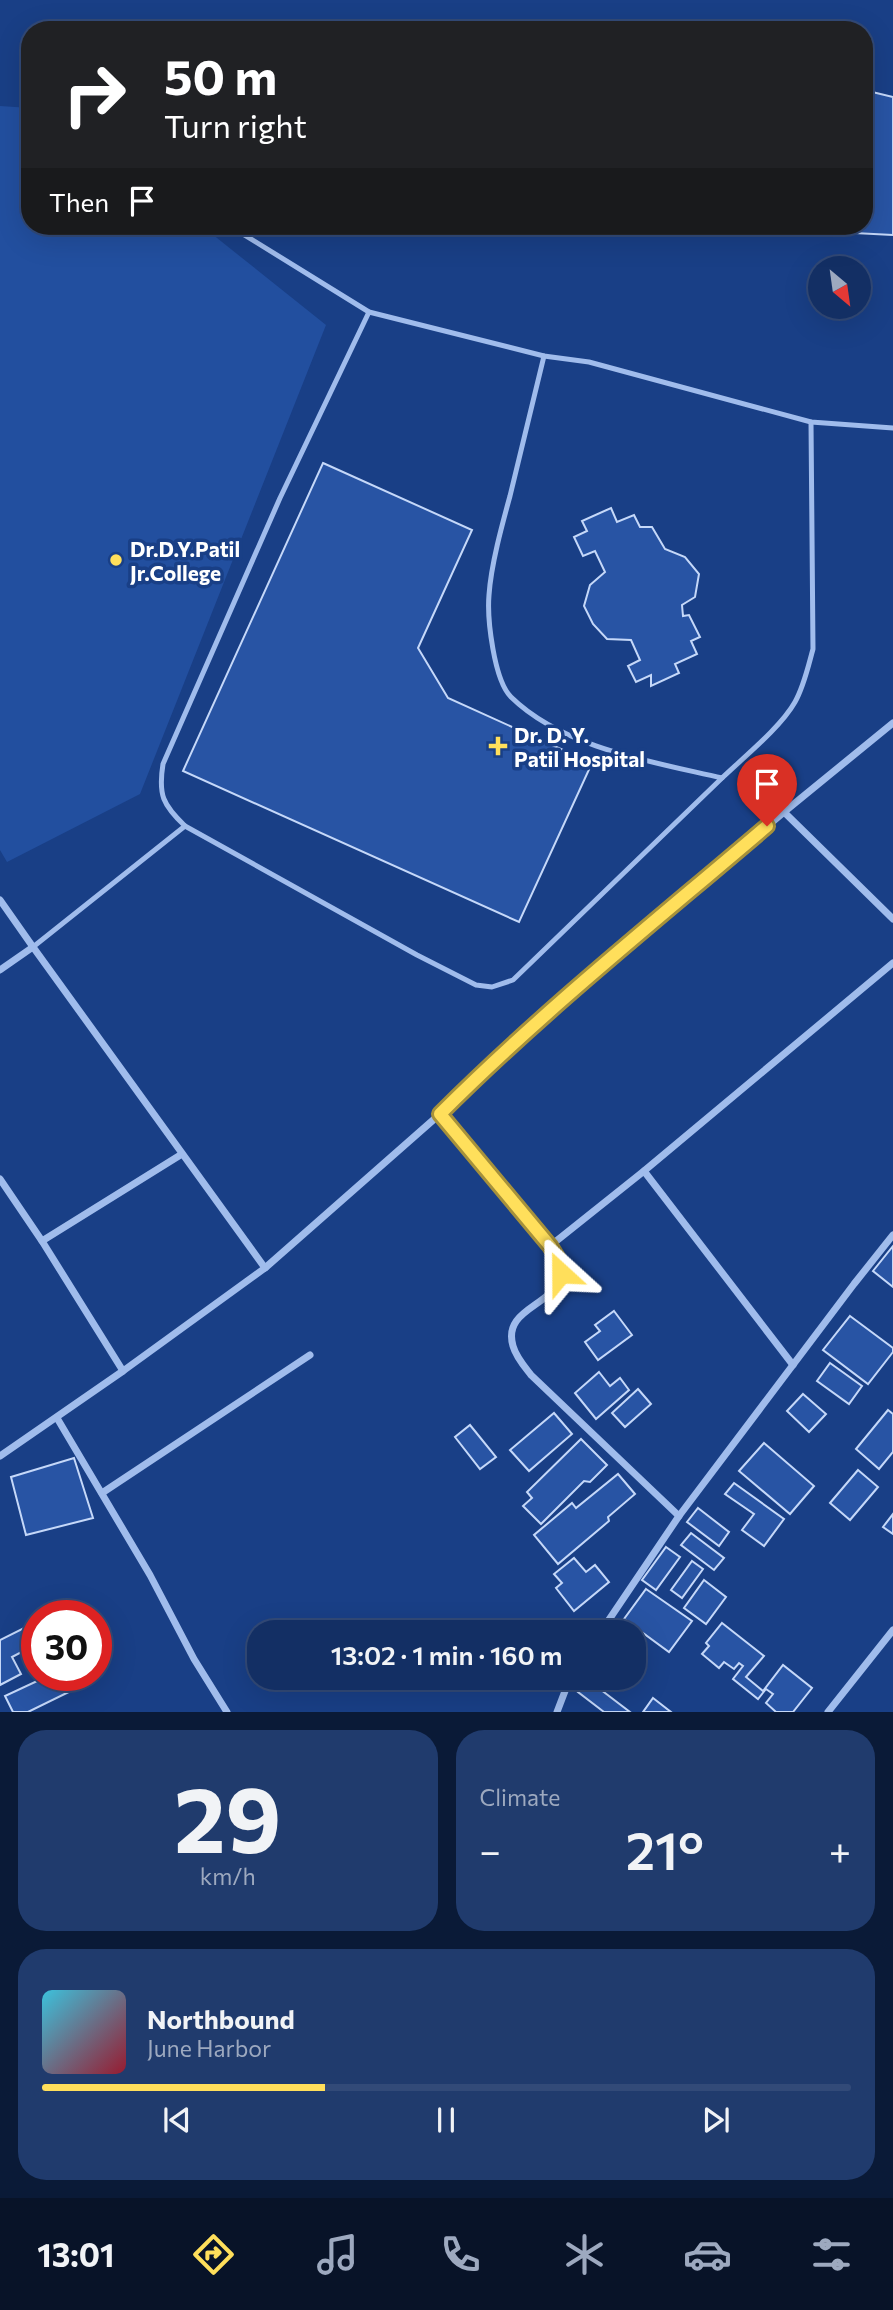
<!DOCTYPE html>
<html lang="en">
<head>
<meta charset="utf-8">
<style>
  :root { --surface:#132f64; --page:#203b6d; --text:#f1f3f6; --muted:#9da9bf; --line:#324a78; --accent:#ffdf5b }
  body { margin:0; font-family:Commissioner,sans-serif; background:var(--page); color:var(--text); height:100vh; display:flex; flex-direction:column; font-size:26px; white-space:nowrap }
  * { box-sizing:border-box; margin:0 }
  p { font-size:23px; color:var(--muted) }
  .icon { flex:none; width:38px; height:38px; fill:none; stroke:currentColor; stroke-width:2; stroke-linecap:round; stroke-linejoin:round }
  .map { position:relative; height:1712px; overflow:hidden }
  .sheet { display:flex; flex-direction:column; gap:18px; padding:18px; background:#0a1a37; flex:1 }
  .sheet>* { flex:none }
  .top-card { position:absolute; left:21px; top:21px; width:852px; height:214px; border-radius:28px; box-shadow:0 7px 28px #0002,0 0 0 2px var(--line); background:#202124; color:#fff; overflow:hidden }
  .needle { width:46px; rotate:151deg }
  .fabs { position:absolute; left:808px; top:256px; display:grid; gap:14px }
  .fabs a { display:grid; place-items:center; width:63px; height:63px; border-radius:50%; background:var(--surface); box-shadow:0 7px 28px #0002,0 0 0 2px var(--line); font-size:35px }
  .speed { position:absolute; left:21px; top:1600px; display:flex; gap:14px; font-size:35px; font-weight:700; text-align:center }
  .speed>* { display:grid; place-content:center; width:91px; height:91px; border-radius:50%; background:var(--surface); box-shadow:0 7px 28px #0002,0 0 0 2px var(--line); line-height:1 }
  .speed .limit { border:10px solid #d22; background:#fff; color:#111 }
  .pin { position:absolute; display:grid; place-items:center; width:60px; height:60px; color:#fff; margin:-72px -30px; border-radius:50% 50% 50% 0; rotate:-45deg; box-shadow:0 0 7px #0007 }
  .pin .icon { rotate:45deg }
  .me { position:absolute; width:77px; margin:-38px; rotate:336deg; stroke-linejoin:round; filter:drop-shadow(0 0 5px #0008) }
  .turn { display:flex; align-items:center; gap:24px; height:147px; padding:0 28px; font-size:32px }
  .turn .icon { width:91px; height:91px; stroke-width:2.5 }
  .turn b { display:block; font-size:49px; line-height:60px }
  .then { display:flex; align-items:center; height:66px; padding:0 28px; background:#0003; gap:14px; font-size:26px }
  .big { font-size:52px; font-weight:600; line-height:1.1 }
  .sheet .card { flex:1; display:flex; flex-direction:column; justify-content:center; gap:10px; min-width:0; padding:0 24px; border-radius:28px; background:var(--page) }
  .sheet .dial { align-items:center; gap:0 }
  .dial b { font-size:91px; line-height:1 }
  .song { display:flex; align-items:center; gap:21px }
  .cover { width:84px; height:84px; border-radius:10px; background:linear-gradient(135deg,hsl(190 70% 55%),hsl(350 70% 35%)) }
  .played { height:7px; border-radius:4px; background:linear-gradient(90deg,var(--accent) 35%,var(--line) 35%) }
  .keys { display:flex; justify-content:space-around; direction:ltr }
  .heat { display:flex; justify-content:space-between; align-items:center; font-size:38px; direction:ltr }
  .sheet .tiles { flex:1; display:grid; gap:18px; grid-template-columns:1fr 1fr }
  .card:last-child { grid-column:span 2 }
  .trip { position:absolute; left:247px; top:1620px; width:399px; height:70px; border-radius:28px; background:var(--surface); box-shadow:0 7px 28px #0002,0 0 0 2px var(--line); font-weight:600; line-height:70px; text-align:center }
  .menu { display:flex; height:112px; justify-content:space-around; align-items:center; background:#081328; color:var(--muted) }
  .menu .icon { width:49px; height:49px }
  .menu .current { color:var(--accent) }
  .menu b { font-size:32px; color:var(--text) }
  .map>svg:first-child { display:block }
  .green { fill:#224f9f }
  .building { fill:#2854a4; stroke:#c5d8f9; stroke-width:2 }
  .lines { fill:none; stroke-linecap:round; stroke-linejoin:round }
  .lane { stroke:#a0bcec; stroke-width:5 }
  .street { stroke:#a0bcec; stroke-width:7 }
  .route-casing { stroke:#a6913b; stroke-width:18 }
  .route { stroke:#ffdf5b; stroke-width:12 }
  .poi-dot { fill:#ffdf5b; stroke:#193f86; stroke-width:2.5 }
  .labels { text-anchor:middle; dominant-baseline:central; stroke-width:7; stroke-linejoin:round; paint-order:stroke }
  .poi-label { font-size:21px; font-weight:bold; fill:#fff; stroke:#193f86; text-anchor:start }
</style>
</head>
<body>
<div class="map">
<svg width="893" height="1712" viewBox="0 0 893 1712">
  <rect width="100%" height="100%" fill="#193f86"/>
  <path class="green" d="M0 106 30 108V226H202L326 325 140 794 7 862 0 850Z"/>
  <g class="building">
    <path d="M864 90 893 97V235L739 227 864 226Z"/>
    <path d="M323 463 472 530 418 648 448 698 592 763 519 922 183 771Z"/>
    <path d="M611 508 617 522 634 515 640 527H652L665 549 685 557 699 574 695 597 682 605 683 616 689 615 700 637 691 641 697 654 675 664 679 673 651 686V675L636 682 628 666 640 660 631 640 607 639 593 624 584 606 590 585 605 572 595 551 583 556 574 537 587 531 582 521Z"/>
    <path d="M893 1246V1287L873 1271Z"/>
    <path d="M614 1311 632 1335 598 1360 585 1342 600 1331 595 1325Z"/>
    <path d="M850 1316 893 1348V1352L868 1384 823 1350Z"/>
    <path d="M830 1363 862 1386 849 1404 817 1381Z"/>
    <path d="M599 1372 610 1386 620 1378 629 1390 596 1419 575 1393Z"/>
    <path d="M638 1389 651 1404 625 1427 612 1413Z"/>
    <path d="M803 1394 826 1414 809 1432 787 1411Z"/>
    <path d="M888 1410 893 1414V1452L879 1469 856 1449Z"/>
    <path d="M554 1413 572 1434 529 1471 510 1450Z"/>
    <path d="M470 1425 496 1457 480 1469 455 1437Z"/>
    <path d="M581 1439 607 1465 590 1482 584 1481 541 1524 523 1506 532 1498 527 1492Z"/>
    <path d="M764 1443 814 1486 790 1514 739 1471Z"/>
    <path d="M74 1458 93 1518 26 1535 11 1477Z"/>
    <path d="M858 1470 878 1487 850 1520 830 1503Z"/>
    <path d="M618 1474 635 1494 608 1517 609 1521 558 1564 534 1535 572 1503 576 1508Z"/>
    <path d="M734 1483 784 1519 764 1546 742 1530 754 1514 725 1494Z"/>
    <path d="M698 1508 729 1532 719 1546 687 1522Z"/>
    <path d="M893 1514V1534L883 1527Z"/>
    <path d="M691 1533 724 1558 714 1570 681 1545Z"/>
    <path d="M666 1547 680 1557 656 1590 642 1580Z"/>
    <path d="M574 1558 586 1572 595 1565 609 1582 574 1611 556 1588 562 1583 554 1574Z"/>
    <path d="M692 1561 703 1569 682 1598 671 1590Z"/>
    <path d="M704 1580 726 1597 706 1624 684 1608Z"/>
    <path d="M646 1589 692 1621 669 1652 624 1619Z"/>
    <path d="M722 1623 764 1656 746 1677 763 1691 783 1665 812 1688 793 1712H776L766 1703 773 1694 766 1689 758 1699 733 1679 743 1666 739 1663 734 1669 724 1662 719 1668 702 1654 709 1646 706 1643Z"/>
    <path d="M32 1624 37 1632V1644L12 1657 21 1674 0 1685V1640Z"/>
    <path d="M50 1675H73L79 1687 28 1712H13L5 1696Z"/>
    <path d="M588 1680 630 1712H604L578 1692Z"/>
    <path d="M653 1698 671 1712H643Z"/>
  </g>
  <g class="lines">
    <g class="lane">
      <path d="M230 226 369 312 544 356 589 362 811 422 893 428"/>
      <path d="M369 312 280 498 163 764C158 795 163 805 185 826L417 955 476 985 492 987 513 980 722 778"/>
      <path d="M544 356C533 403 521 449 510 496 502 525 491 565 489 595 487 619 494 680 511 697 563 748 653 762 722 778 744 757 781 727 795 702 804 686 808 667 813 649L811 422"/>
      <path d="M33 947 185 826"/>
    </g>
    <g class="street">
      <path d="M784 812 893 919"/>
      <path d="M0 900 33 947 0 970"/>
      <path d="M33 947 265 1268"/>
      <path d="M440 1114 550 1246 644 1171 893 963"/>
      <path d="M644 1171 793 1365"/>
      <path d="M0 1179 42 1241 123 1371"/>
      <path d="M42 1241 182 1154"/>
      <path d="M550 1246C587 1308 499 1298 513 1346 516 1357 524 1366 531 1375L679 1516"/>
      <path d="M57 1418 150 1575 194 1659 227 1712"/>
      <path d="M0 1456 123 1371 265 1268 440 1114 479 1074 550 1011 784 812 893 723"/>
      <path d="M102 1493 310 1355"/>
      <path d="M600 1633 679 1516 854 1284 893 1235"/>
      <path d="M557 1712 570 1678"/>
      <path d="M828 1712 893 1630"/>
    </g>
  </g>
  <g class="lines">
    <g class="route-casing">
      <path id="route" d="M561 1273 558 1259 550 1246 440 1114C543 1011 657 920 767 826"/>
    </g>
    <use href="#route" class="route"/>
  </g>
  <g class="poi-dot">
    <circle cx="116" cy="560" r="7"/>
    <path d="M494.5 735.5h7v7h7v7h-7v7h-7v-7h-7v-7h7z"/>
  </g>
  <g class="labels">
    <g class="poi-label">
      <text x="130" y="548">Dr.D.Y.Patil<tspan x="130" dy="24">Jr.College</tspan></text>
      <text x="514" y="734">Dr. D. Y.<tspan x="514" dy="24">Patil Hospital</tspan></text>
    </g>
  </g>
</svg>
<div class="fabs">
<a><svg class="needle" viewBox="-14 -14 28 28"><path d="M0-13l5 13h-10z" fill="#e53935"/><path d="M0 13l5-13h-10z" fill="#9da9bf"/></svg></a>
</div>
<div class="speed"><div class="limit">30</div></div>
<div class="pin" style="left:767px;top:826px;background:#d93025"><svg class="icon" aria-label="arrive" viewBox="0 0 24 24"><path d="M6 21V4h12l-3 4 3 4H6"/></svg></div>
<svg class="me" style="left:561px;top:1273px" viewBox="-20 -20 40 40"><path d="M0-17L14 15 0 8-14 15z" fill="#ffdf5b" stroke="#fff" stroke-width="4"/></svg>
<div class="trip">13:02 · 1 min · 160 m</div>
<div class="top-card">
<div class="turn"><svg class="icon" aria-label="right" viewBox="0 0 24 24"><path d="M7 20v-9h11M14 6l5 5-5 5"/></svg><div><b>50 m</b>Turn right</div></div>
<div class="then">Then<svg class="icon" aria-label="arrive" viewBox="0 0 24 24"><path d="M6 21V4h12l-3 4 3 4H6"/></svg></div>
</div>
</div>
<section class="sheet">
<div class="tiles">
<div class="card dial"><b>29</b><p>km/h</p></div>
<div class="card"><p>Climate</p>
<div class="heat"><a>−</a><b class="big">21°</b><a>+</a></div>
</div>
<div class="card">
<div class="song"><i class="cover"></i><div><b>Northbound</b><p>June Harbor</p></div></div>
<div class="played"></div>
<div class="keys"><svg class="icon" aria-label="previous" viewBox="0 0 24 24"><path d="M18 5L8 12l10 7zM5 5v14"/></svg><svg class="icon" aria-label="pause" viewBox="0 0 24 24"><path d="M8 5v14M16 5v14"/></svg><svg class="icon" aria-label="next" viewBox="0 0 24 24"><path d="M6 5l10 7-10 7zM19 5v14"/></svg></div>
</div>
</div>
</section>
<nav class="menu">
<b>13:01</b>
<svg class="icon current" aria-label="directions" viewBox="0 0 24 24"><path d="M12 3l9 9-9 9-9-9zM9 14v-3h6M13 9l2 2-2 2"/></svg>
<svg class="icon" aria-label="music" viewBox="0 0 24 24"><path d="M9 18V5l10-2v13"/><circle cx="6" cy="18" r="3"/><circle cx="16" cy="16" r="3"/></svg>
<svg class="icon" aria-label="phone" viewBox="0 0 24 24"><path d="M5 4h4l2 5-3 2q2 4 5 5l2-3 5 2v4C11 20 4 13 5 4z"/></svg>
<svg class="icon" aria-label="climate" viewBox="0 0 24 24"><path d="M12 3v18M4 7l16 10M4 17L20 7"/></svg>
<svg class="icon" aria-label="car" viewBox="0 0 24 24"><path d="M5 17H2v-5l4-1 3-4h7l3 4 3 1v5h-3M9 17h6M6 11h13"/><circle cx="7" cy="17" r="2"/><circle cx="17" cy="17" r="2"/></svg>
<svg class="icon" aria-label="filters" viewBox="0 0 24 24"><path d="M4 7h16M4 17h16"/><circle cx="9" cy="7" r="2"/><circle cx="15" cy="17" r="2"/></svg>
</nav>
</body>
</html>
